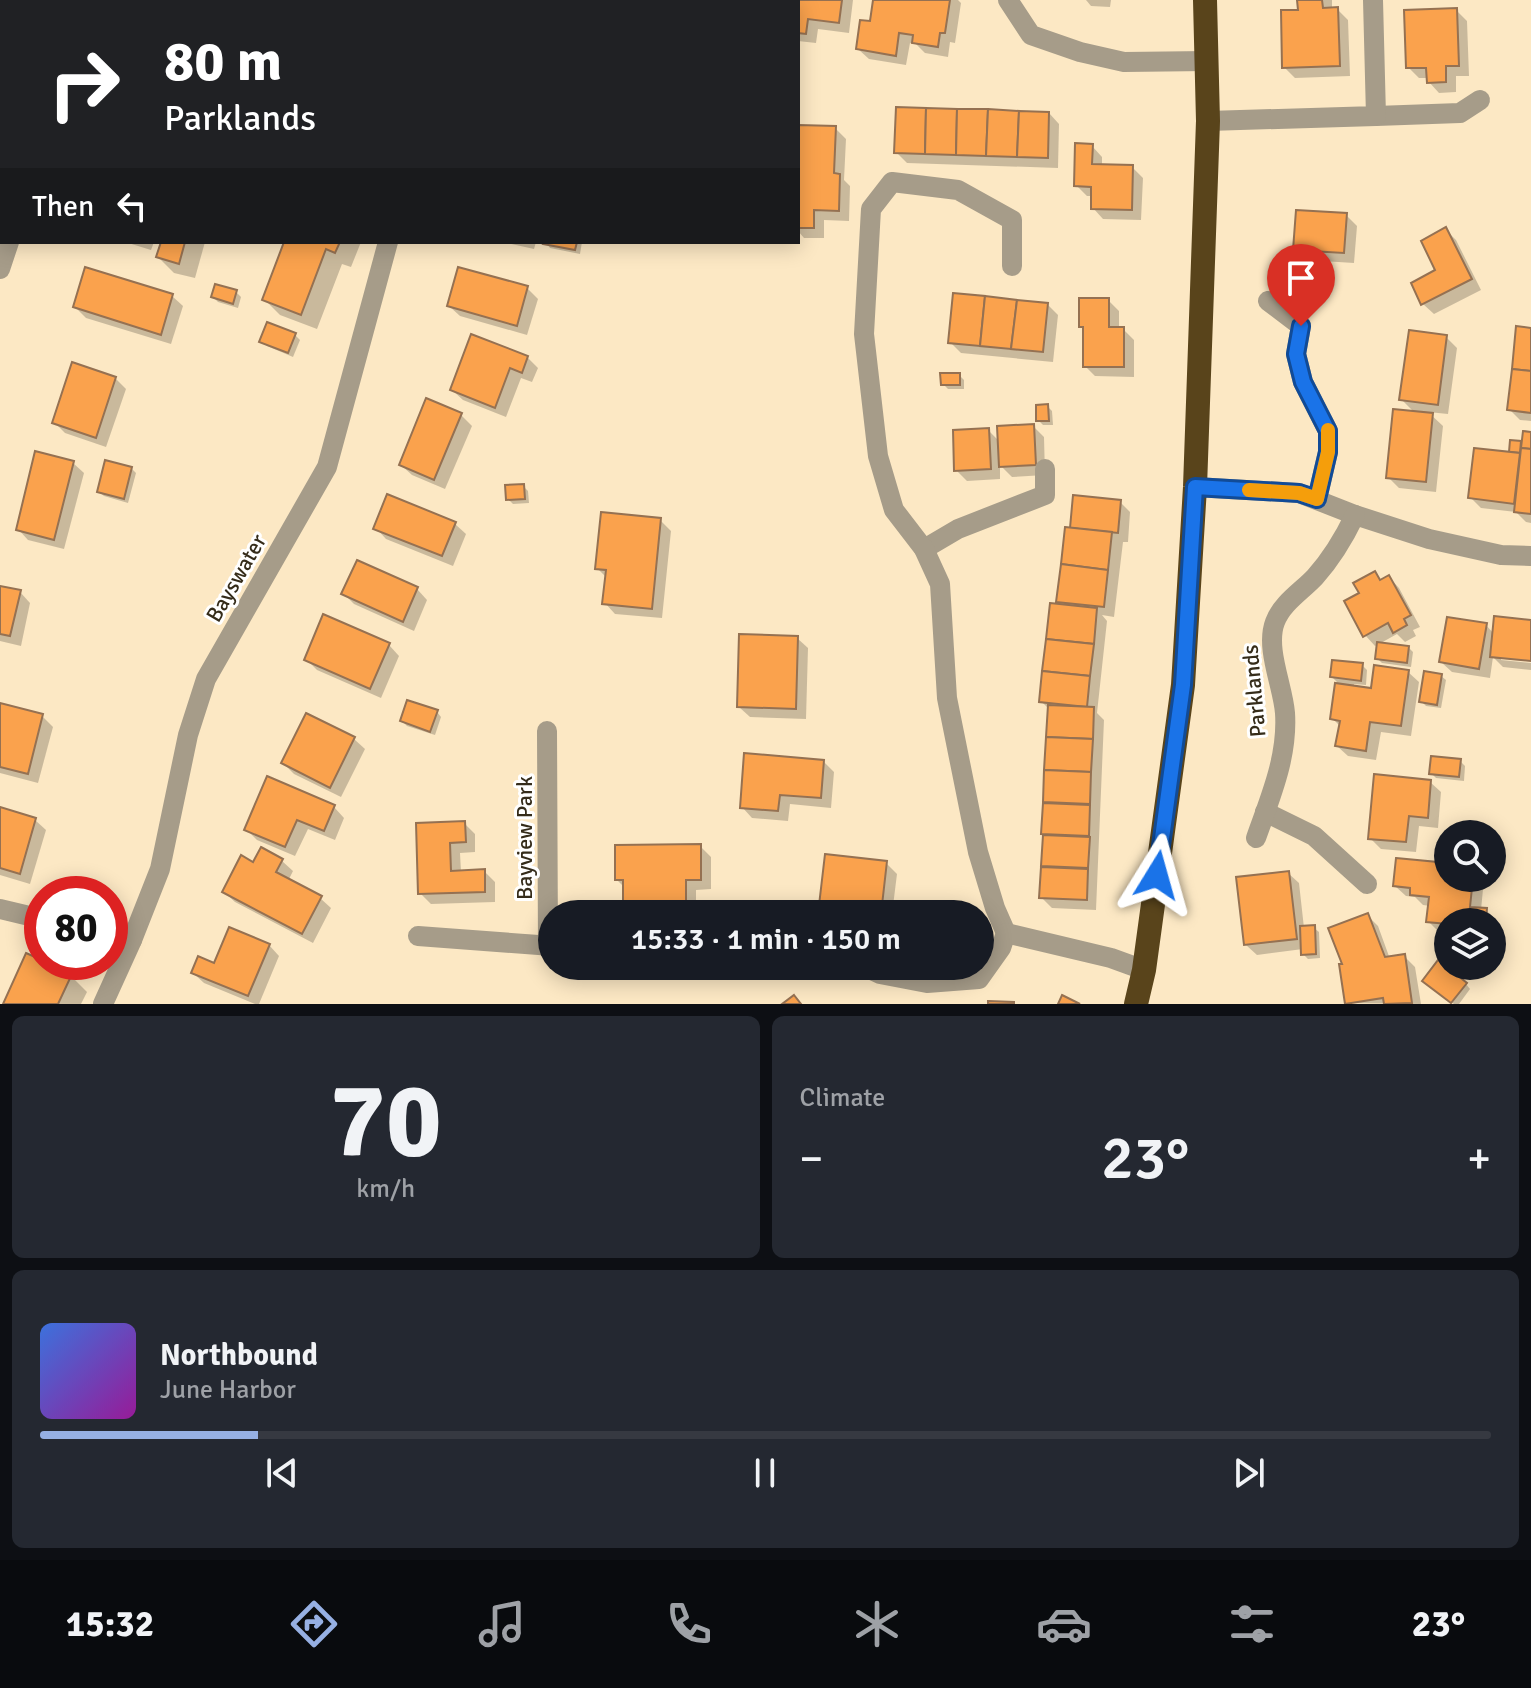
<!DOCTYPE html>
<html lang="en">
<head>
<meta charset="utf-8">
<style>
  :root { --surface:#171b24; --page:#242831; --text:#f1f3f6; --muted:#9ea1a6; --line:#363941; --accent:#96b0e3 }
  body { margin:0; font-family:Signika,sans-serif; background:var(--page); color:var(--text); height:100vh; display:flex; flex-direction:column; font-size:30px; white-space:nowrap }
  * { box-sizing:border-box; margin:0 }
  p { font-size:26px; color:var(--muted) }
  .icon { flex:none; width:44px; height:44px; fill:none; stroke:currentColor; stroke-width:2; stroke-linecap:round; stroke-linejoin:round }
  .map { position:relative; height:1004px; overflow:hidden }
  .drawer { display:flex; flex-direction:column; gap:12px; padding:12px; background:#0d0f14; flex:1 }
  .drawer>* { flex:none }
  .guide { position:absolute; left:0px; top:0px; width:800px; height:244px; box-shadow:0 4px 20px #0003; background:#202124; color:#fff; overflow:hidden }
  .buttons { position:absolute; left:1434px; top:820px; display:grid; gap:16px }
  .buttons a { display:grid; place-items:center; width:72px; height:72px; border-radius:50%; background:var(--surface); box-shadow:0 4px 20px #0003; font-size:40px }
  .speed { position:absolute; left:24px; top:876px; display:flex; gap:16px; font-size:40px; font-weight:700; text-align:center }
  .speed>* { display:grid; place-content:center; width:104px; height:104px; border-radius:50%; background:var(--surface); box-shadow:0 4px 20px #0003; line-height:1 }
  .speed .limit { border:12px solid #d22; background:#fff; color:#111 }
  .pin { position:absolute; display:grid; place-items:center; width:68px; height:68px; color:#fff; margin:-82px -34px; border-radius:50% 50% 50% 0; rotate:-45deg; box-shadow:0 0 8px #0007 }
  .pin .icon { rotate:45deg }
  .me { position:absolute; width:88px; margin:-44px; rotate:8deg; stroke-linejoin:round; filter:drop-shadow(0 0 6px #0008) }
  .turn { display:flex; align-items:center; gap:28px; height:168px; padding:0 32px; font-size:36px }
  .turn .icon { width:104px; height:104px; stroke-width:2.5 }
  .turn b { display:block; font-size:56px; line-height:68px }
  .then { display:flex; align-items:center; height:76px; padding:0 32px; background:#0003; gap:16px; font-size:30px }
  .big { font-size:60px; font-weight:600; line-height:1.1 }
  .drawer .card { flex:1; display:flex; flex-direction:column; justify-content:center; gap:12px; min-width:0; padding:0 28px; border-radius:12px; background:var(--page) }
  .drawer .dial { align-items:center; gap:0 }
  .dial b { font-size:104px; line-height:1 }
  .song { display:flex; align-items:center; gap:24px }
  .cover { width:96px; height:96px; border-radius:12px; background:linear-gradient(135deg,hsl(220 70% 55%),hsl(300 70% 35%)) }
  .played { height:8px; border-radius:4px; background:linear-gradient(90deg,var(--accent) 15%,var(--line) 15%) }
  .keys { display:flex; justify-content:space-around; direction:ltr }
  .heat { display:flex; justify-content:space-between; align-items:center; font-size:44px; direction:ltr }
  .drawer .tiles { flex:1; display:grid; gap:12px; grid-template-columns:1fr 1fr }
  .card:last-child { grid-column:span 2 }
  .trip { position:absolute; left:538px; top:900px; width:456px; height:80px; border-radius:40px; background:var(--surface); box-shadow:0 4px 20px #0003; font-weight:600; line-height:80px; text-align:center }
  .tab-bar { display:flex; height:128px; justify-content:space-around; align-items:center; background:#090b0e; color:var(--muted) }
  .tab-bar .icon { width:56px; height:56px }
  .tab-bar .selected { color:var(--accent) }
  .tab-bar b { font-size:36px; color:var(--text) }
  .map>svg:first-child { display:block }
  .shadow { fill:#0003 }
  .building { fill:#faa24d; stroke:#957152; stroke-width:2 }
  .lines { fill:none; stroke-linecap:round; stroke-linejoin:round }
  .minor { stroke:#a69c89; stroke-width:20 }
  .highway { stroke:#59441b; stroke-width:24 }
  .route-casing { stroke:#114b97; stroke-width:20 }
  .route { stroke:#1a73e8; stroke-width:14 }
  .slow { stroke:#f59e0b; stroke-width:14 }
  .labels { text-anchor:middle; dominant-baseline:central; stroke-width:6; stroke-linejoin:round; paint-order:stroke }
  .street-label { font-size:22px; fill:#352c1a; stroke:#fff }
</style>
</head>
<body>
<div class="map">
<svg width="1531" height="1004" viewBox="0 0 1531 1004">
  <rect width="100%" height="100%" fill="#fce8c4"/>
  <g class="shadow">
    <path d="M260 0H286L285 2Z"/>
    <rect x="564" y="0" width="46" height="2"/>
    <path d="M626 0H746V2H625Z"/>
    <path d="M763 0H853L849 33 818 29 816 43 798 41V2H763Z"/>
    <path d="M875 0H958L961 3 955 43 950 42 948 57 925 53 916 44 910 43 906 65 869 59 858 49 871 23Z"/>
    <path d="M1086 0H1111L1110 7 1091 6Z"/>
    <path d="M1299 0H1332V10L1337 9 1348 20 1350 76 1295 78 1284 67 1300 12Z"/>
    <path d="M1456 10 1467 21 1469 76H1456V92L1439 93 1429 82V78H1419L1408 67Z"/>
    <path d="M1049 113 1059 124 1058 168 907 163 896 152Z"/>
    <path d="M798 127 835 128 846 139 844 180 850 186 849 221 824 220V238H804L798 231Z"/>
    <path d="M1092 146 1102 157V166L1132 167 1143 178 1141 220 1103 219 1093 208V196H1087L1076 185Z"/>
    <path d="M1346 215 1357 226 1354 263 1306 260 1296 249Z"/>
    <path d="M1446 230 1456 240 1481 290 1434 314 1423 304 1438 271Z"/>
    <path d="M125 242H154L151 250Z"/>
    <path d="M163 242H205L195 278 174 273 158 257Z"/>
    <path d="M286 242H361L351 267 342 264 317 329 280 315 264 299Z"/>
    <path d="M503 242H536L534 249Z"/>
    <path d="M546 242H582L580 254 550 248Z"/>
    <path d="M527 288 538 299 527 335 460 316 449 306Z"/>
    <path d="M236 292 241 297 238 308 218 302 213 297Z"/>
    <path d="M172 296 183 306 171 344 86 318 75 307Z"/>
    <path d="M1108 300 1119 311V329H1123L1134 340V377L1095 376 1085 366V331L1081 326Z"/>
    <path d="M1048 305 1058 315 1053 362 961 353 950 342Z"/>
    <path d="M1531 330V421L1520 420 1509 409Z"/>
    <path d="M295 335 300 340 293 357 267 346 262 341Z"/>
    <path d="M1446 337 1457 348 1448 414 1428 412 1443 426 1436 492 1399 488 1388 477 1416 414 1401 399Z"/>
    <path d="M527 357 538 368 532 382 521 378 506 417 463 400 452 390Z"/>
    <path d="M959 375 964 380V389H948L943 384Z"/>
    <path d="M115 378 126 389 106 447 65 433 54 422Z"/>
    <path d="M1047 406 1052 411 1053 425H1043L1038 420Z"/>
    <path d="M461 415 472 426 445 489 412 475 401 465Z"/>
    <path d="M1033 426 1044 437 1045 475 1012 477 1000 465V479L967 481 956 470 988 430 1000 442Z"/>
    <path d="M1531 434V523L1526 522 1516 512 1481 508 1470 497 1510 454 1512 442 1523 443Z"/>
    <path d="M73 463 84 473 64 549 28 540 18 529Z"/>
    <path d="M131 468 136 473 128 503 104 496 99 492Z"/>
    <path d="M523 486 528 491 529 503 513 504 508 499Z"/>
    <path d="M1120 502 1130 512 1128 542H1123L1114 617 1102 615 1107 621 1097 713 1104 720 1096 910 1052 908 1041 897 1050 710 1041 701 1064 607 1058 601Z"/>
    <path d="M660 520 671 531 662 618 615 614 605 603 607 578 597 568Z"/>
    <path d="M455 524 466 534 453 566 386 539 376 528Z"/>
    <path d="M1375 574 1382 581 1389 577 1399 588 1420 627 1413 630 1416 636 1405 642 1397 634 1379 644 1408 647 1413 652 1411 667 1382 663 1377 658 1379 644 1375 646 1365 635 1361 594Z"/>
    <path d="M0 588 20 592 30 603 21 646 0 641Z"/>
    <path d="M417 589 427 600 414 631 354 604 344 594Z"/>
    <path d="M1531 622V659L1501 656V660L1531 663V670L1503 667 1493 657 1490 678 1452 672 1441 662 1486 625 1494 634Z"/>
    <path d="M797 638 808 648 806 719 750 717 739 707Z"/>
    <path d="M389 645 399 656 381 698 317 670 306 659Z"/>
    <path d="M1362 665 1367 670 1366 685 1354 684V687L1373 690 1408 672 1419 682 1411 736 1381 732 1376 760 1348 756 1337 746 1341 727 1332 718 1337 682 1332 677Z"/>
    <path d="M1441 676 1446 680 1441 708 1426 706 1421 701Z"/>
    <path d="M0 705 42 716 53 727 38 783 0 773Z"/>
    <path d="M437 712 441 717 435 735 407 726 402 721Z"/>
    <path d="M354 739 365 749 341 797 294 774 283 763Z"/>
    <path d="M823 761 834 772 831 808 790 804 788 821 752 818 742 807Z"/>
    <path d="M1460 761 1465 766 1464 781 1436 778 1431 773Z"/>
    <path d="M1430 782 1441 792 1438 828 1419 826 1416 852 1381 849 1370 838Z"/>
    <path d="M334 807 344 818 335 840 308 829 295 856 257 840 246 829Z"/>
    <path d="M0 809 35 820 46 830 30 884 0 875Z"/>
    <path d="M464 823 475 834V852L460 853 461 872 484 871 495 882V902L431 904 420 893 418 825Z"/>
    <path d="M700 846 711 857V889L696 890V914H628L625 912V888L617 880Z"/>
    <path d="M261 850 282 861 293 871 288 881 320 898 331 908 313 943 235 902 224 892 254 864Z"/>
    <path d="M886 863 897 874 892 914H820Z"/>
    <path d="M1448 865V878L1484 879 1481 910H1486L1497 921 1495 935H1492V922H1448V933L1439 932 1428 921 1430 906 1423 905 1415 897 1406 896 1395 886Z"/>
    <path d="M1288 873 1299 883 1304 928H1314L1319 932 1320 958 1308 959 1303 954V949L1257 955 1246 945Z"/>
    <path d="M1368 916 1378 926 1390 959 1405 957 1415 967 1421 1004 1347 1003Z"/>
    <path d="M269 945 279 956 259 1004H255L204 983 193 973Z"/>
    <path d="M1464 966H1479L1475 973Z"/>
    <path d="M71 976 87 992 81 1004H5Z"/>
    <path d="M1466 984 1470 989 1459 1004H1454L1430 985Z"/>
  </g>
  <g class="building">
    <path d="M127 0H165V2H128Z"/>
    <path d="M322 0H376L375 2H325Z"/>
    <path d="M646 0H735L734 2H646Z"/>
    <path d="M761 0H842L839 23 808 19 806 34 798 33V2H761Z"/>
    <path d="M873 0H950L945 33H940L938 47 912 43 913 35 899 33 896 56 856 49 860 20 870 21Z"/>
    <path d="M1297 0H1322L1323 8 1338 7 1340 66 1282 68 1281 10H1298Z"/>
    <path d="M1457 8 1459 66H1446V82L1427 83 1426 68H1406L1404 10Z"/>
    <path d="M896 107 926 108 925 154 894 153Z"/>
    <path d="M926 108 957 109 956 155 925 154Z"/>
    <path d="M957 109H988L986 156 956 155Z"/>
    <path d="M988 109 1019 111 1017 157 986 156Z"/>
    <path d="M1019 111 1049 112 1048 158 1017 157Z"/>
    <path d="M798 125 836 126 834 173 840 174 839 211 814 210V228H798Z"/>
    <path d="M1075 143 1093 144 1092 164 1133 165 1132 210 1091 209V187L1074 186Z"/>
    <path d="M1296 210 1347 213 1344 253 1293 250Z"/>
    <path d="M1446 227 1472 279 1421 305 1411 283 1435 270 1421 241Z"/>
    <path d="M161 242H185L179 264 156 257Z"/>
    <path d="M284 242H340L335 253 326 249 301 315 262 300Z"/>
    <path d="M544 242H577L575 250 543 244Z"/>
    <path d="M85 267 173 294 161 335 73 307Z"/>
    <path d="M458 267 528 286 517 326 447 306Z"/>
    <path d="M215 284 237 290 233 304 211 297Z"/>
    <path d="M953 293 985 296 980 346 948 343Z"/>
    <path d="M985 296 1017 300 1011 349 980 346Z"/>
    <path d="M1079 298H1109V327H1124V367H1083V327H1079Z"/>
    <path d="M1017 300 1048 303 1043 352 1011 349Z"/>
    <path d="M267 322 296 333 288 353 259 342Z"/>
    <path d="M1516 326 1531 328V371L1512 369Z"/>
    <path d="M1409 330 1447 335 1438 405 1399 400Z"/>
    <path d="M471 334 528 356 522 373 510 368 495 408 450 390Z"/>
    <path d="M72 362 116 377 96 438 52 423Z"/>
    <path d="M1512 369 1531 371V413L1507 410Z"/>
    <path d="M940 373H960V385H941Z"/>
    <path d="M426 398 462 413 434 480 399 465Z"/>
    <path d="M1048 404 1049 421H1036V405Z"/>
    <path d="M1393 409 1433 413 1426 482 1386 478Z"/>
    <path d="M1034 424 1036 465 999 467 997 426Z"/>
    <path d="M989 428 991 469 954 471 953 430Z"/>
    <path d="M1523 431 1531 432V449L1521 448Z"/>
    <path d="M1510 440 1521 441 1520 453 1509 452Z"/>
    <path d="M1474 448 1520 453 1514 504 1468 498Z"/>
    <path d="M1521 448 1531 449V514L1514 512Z"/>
    <path d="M35 451 74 461 54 540 16 530Z"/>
    <path d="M105 460 132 467 124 499 97 492Z"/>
    <path d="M524 484 525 499 506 500 505 485Z"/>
    <path d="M387 494 456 522 442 556 373 529Z"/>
    <path d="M1073 495 1121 500 1118 533 1070 528Z"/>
    <path d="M601 512 661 518 652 609 602 604 606 570 595 569Z"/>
    <path d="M1065 527 1112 532 1108 570 1061 564Z"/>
    <path d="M357 560 418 587 403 622 341 594Z"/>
    <path d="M1061 564 1108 570 1104 607 1056 602Z"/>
    <path d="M1375 571 1380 580 1389 575 1411 615 1404 619 1407 625 1393 633 1388 623 1363 637 1344 601 1359 593 1353 583Z"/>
    <path d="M0 586 21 590 10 636 0 634Z"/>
    <path d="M1050 603 1097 608 1094 644 1046 639Z"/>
    <path d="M323 614 390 643 370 689 304 660Z"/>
    <path d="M1494 616 1531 620V661L1490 657Z"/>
    <path d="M1447 617 1487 623 1479 669 1439 662Z"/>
    <path d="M739 634 798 636 796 709 737 707Z"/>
    <path d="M1046 639 1094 644 1090 676 1042 671Z"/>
    <path d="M1377 642 1409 646 1407 663 1375 659Z"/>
    <path d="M1332 660 1363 663 1361 681 1330 677Z"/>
    <path d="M1374 665 1409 670 1401 726 1370 722 1366 751 1335 746 1340 721 1330 719 1335 683 1371 688Z"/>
    <path d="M1042 671 1090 676 1087 707 1039 702Z"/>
    <path d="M1424 671 1442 674 1437 705 1419 702Z"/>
    <path d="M407 700 438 710 430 732 400 721Z"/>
    <path d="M0 703 43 714 28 774 0 767Z"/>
    <path d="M1048 705 1094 707 1093 739 1046 737Z"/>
    <path d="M306 713 355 737 330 788 281 763Z"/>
    <path d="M1046 737 1093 739 1091 772 1044 770Z"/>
    <path d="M744 753 824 760 821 798 780 795 778 811 740 808Z"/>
    <path d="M1431 756 1461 759 1459 777 1429 774Z"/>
    <path d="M1044 770 1091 772 1090 804 1043 802Z"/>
    <path d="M1374 774 1431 780 1428 818 1409 816 1406 842 1368 839Z"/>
    <path d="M267 776 335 805 324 831 297 820 285 847 244 830Z"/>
    <path d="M1043 803 1090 805 1089 836 1041 834Z"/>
    <path d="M0 807 36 818 20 874 0 868Z"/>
    <path d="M465 821 466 842 450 843 451 871 485 869V892L418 894 416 823Z"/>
    <path d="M1043 835 1090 837 1088 868 1041 866Z"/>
    <path d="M701 844V880H686V912H623V880H615V845Z"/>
    <path d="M261 847 283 859 276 872 322 896 302 934 222 892 241 855 253 862Z"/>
    <path d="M825 854 887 861 881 914H818Z"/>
    <path d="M1396 858 1448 863V878H1473L1470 907 1487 908 1486 922H1448V924L1426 922 1429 897 1410 895V888L1393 886Z"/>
    <path d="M1041 867 1088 869 1087 900 1039 898Z"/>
    <path d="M1289 871 1297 939 1244 945 1236 877Z"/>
    <path d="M1368 913 1385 957 1405 954 1412 1003 1384 1004 1383 998 1345 1004 1339 964H1342L1328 928Z"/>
    <path d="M1315 925 1316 954 1301 955 1300 926Z"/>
    <path d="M229 927 270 944 248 996 191 973 198 956 214 963Z"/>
    <path d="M26 953 42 960V962L72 974 58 1004H3Z"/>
    <path d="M1438 960 1467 983 1451 1003 1422 981Z"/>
    <path d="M794 995 801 1004H782Z"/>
    <path d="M1062 995 1080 1004H1058Z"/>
    <path d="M988 1001 1014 1002V1004H988Z"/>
  </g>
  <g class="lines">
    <g class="minor">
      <path d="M1008 0 1031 35 1080 52 1124 62 1207 61"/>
      <path d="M66 2V0"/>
      <path d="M452 2 453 0"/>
      <path d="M1376 116 1460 113 1480 100"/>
      <path d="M1208 121 1376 116 1373 0"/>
      <path d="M0 269 9 242"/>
      <path d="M1268 301 1301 326 1296 354 1303 382 1328 431V452L1317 499"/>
      <path d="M1195 487 1299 493 1355 515 1429 539 1501 555 1531 556"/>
      <path d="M924 549 958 529 1045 495V469"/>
      <path d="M547 731 548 945"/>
      <path d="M1265 812 1314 836 1367 884"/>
      <path d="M1256 838C1270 798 1288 757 1285 713 1283 686 1265 648 1275 622 1282 603 1302 591 1315 577 1332 558 1344 538 1355 515"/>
      <path d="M0 909 42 919"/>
      <path d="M1006 933 995 908 978 852 947 698 940 584 924 549 894 510 878 456 864 334 871 209 892 182 958 190 1012 220V266"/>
      <path d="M110 934 132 940"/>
      <path d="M418 936 552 946"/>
      <path d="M863 966 880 974 927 983 979 979 1001 948 1006 933 1111 958 1144 970"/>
      <path d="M103 1004 132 940 160 869 188 735 206 679 327 467 388 242"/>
    </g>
    <path class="highway" d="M1136 1004 1144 970 1183 685 1195 487 1208 121 1205 0"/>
  </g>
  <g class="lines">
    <g class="route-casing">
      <path id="route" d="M1157 875 1183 685 1195 487 1299 493 1317 499 1328 452V431L1303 382 1296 354 1301 326"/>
    </g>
    <use href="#route" class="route"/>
    <path class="slow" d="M1249 490 1299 493 1317 499 1328 452V430"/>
  </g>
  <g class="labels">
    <g class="street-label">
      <text transform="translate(236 578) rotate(-60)">Bayswater</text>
      <text transform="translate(1254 691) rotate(-95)">Parklands</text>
      <text transform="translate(524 838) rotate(-90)">Bayview Park</text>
    </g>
  </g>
</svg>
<div class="buttons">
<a><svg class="icon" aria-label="search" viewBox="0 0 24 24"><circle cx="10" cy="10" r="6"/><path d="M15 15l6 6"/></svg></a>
<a><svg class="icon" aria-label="layers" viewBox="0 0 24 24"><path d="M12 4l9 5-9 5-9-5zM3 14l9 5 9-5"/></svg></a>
</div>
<div class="speed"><div class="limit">80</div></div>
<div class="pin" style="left:1301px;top:326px;background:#d93025"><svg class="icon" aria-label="arrive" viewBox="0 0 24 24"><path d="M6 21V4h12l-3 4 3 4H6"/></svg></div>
<svg class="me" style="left:1157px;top:875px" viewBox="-20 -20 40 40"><path d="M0-17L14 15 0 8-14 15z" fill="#1a73e8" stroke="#fff" stroke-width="4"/></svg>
<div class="trip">15:33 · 1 min · 150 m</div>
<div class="guide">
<div class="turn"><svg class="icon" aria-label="right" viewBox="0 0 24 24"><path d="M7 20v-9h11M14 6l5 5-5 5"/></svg><div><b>80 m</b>Parklands</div></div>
<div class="then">Then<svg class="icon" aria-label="left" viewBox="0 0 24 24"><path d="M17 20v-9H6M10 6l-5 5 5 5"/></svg></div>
</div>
</div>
<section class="drawer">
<div class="tiles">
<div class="card dial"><b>70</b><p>km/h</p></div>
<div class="card"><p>Climate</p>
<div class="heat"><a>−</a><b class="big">23°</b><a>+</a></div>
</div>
<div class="card">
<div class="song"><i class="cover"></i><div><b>Northbound</b><p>June Harbor</p></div></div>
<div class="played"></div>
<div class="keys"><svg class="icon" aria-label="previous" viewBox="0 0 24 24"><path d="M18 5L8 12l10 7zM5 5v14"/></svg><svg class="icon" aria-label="pause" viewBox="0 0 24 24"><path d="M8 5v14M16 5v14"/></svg><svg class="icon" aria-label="next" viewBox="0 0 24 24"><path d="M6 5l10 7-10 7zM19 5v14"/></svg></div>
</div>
</div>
</section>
<nav class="tab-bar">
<b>15:32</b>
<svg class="icon selected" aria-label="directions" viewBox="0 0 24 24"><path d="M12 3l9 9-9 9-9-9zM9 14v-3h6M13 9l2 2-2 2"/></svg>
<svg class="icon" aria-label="music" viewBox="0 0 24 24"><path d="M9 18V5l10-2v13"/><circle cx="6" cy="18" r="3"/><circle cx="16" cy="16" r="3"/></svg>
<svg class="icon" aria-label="phone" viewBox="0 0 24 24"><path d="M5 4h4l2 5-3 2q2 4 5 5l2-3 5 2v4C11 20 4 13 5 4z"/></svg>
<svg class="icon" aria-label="climate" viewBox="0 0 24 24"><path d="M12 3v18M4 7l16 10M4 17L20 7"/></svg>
<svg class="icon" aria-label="car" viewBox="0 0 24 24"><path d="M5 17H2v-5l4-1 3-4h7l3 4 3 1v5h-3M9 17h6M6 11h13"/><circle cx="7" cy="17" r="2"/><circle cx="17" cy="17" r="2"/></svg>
<svg class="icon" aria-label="filters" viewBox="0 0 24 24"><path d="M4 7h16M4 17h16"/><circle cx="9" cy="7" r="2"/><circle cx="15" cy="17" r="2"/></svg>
<b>23°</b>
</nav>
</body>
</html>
